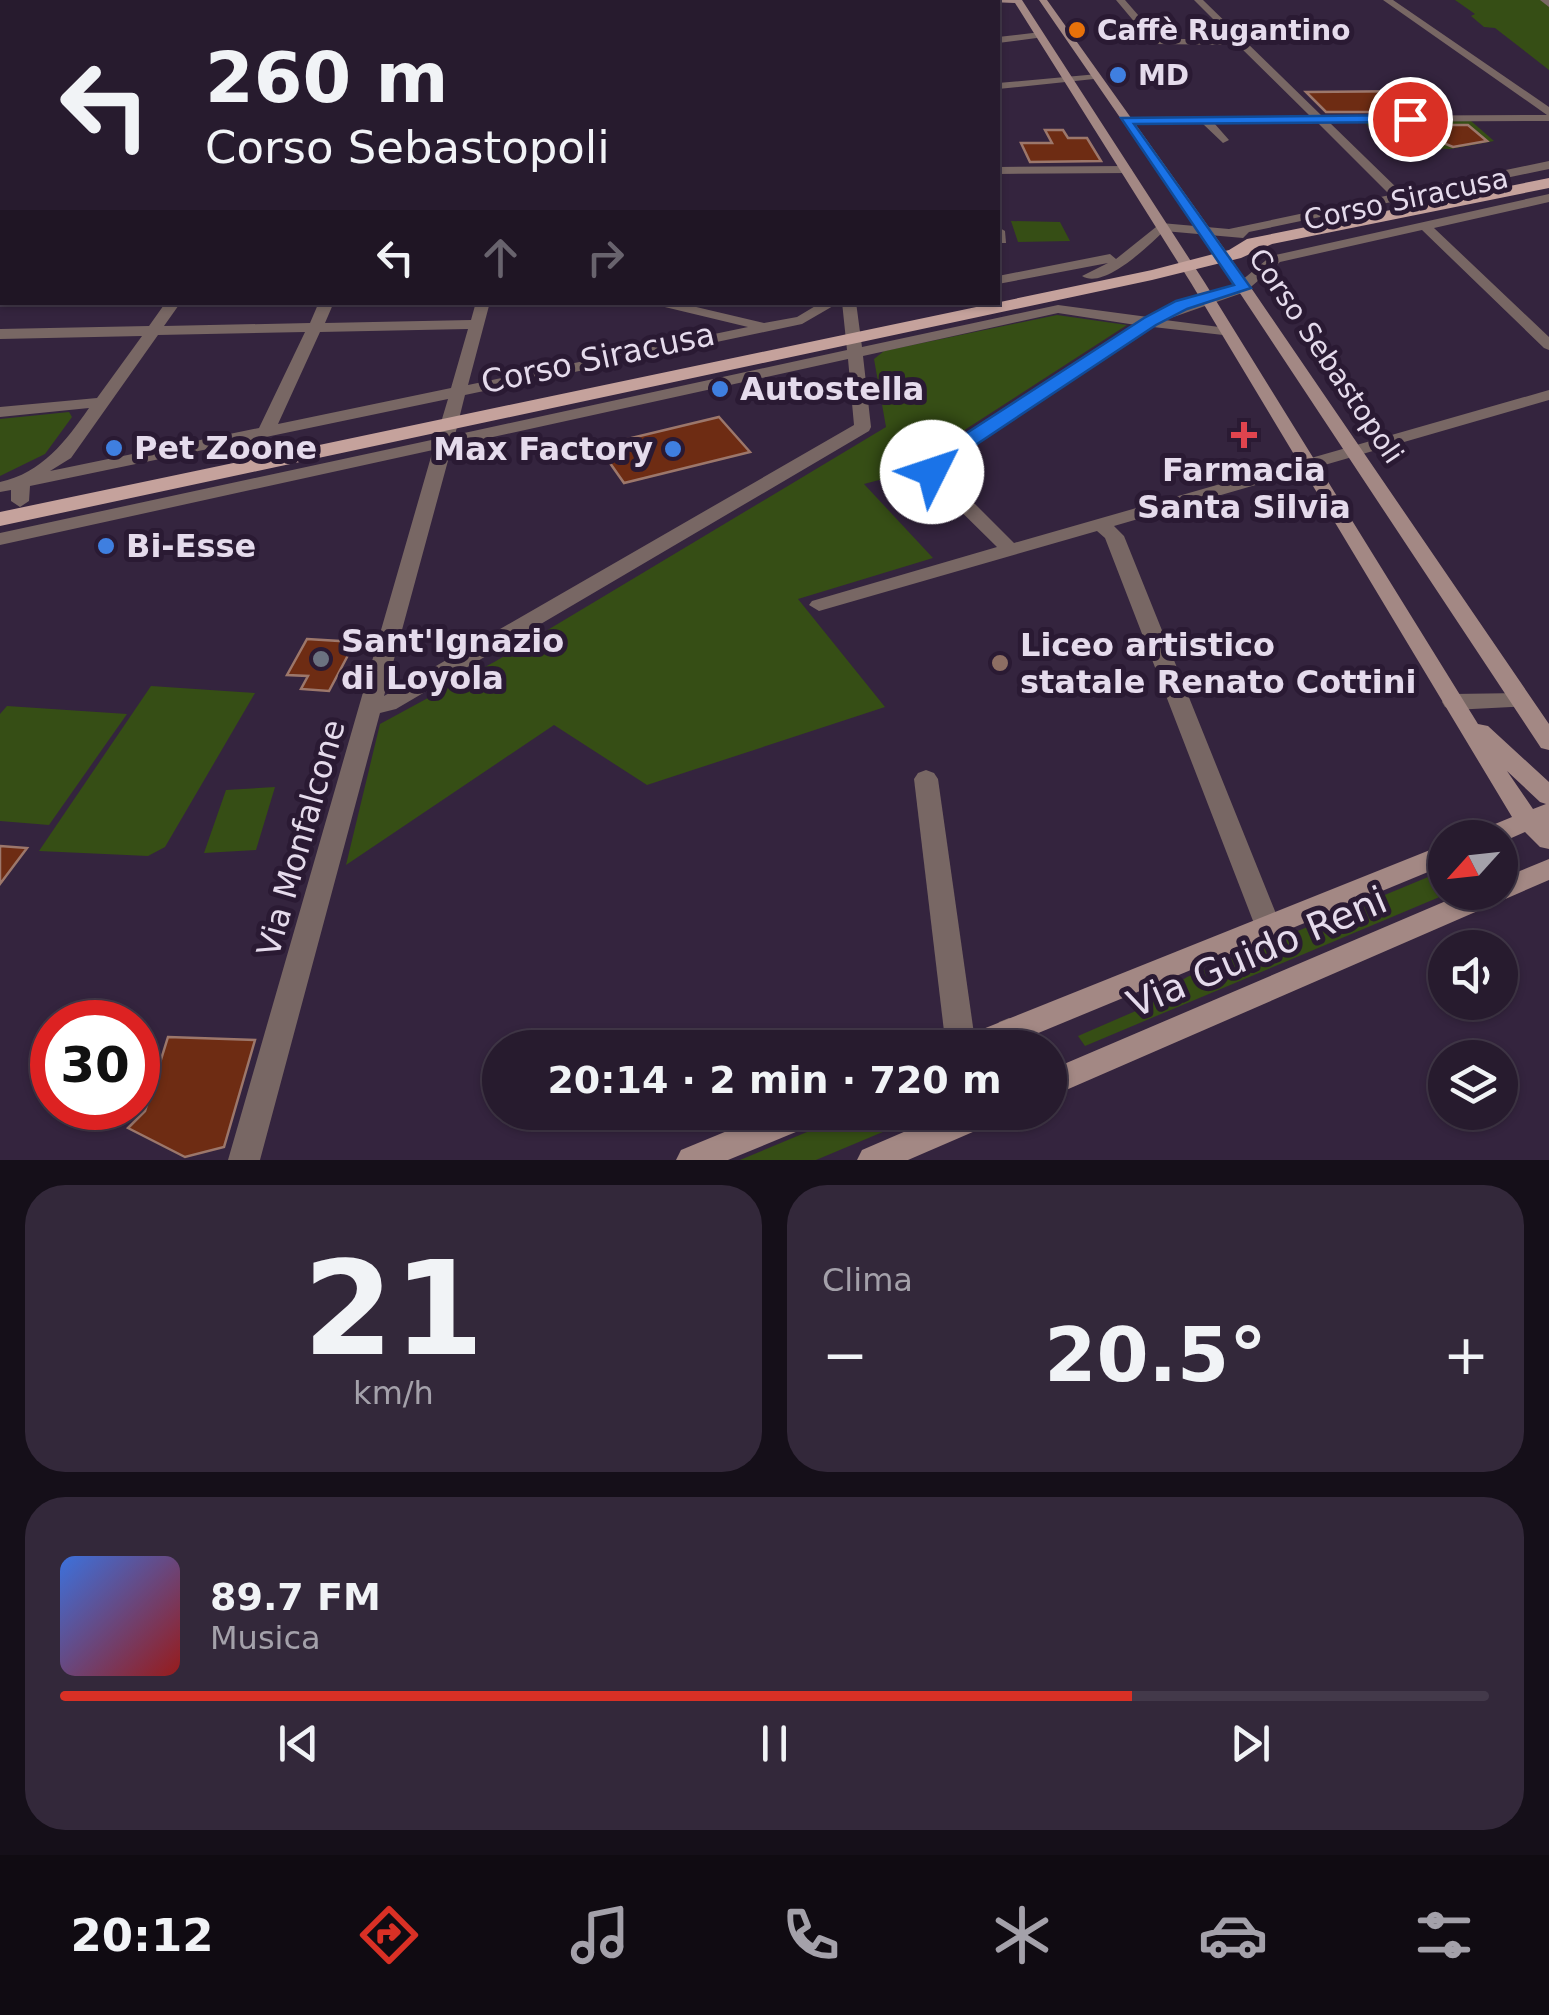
<!DOCTYPE html>
<html lang="it">
<head>
<meta charset="utf-8">
<style>
  :root { --surface:#271b2e; --page:#33283a; --text:#f1f3f6; --muted:#a4a1aa; --line:#43394a; --accent:#d93025 }
  body { margin:0; font-family:"DejaVu Sans",sans-serif; background:var(--page); color:var(--text); height:100vh; display:flex; flex-direction:column; font-size:38px; white-space:nowrap }
  * { box-sizing:border-box; margin:0 }
  p { font-size:32px; color:var(--muted) }
  .icon { flex:none; width:55px; height:55px; fill:none; stroke:currentColor; stroke-width:2; stroke-linecap:round; stroke-linejoin:round }
  .map { position:relative; height:1160px; overflow:hidden }
  .details { display:flex; flex-direction:column; gap:25px; padding:25px; background:#150f19; flex:1 }
  .details>* { flex:none }
  .guide { position:absolute; left:0px; top:0px; width:1000px; height:305px; box-shadow:0 2px 8px #0004,0 0 0 2px var(--line); background:#271b2e; color:var(--text); overflow:hidden }
  .needle { width:65px; rotate:243deg }
  .controls { position:absolute; left:1428px; top:820px; display:grid; gap:20px }
  .controls a { display:grid; place-items:center; width:90px; height:90px; border-radius:50%; background:var(--surface); box-shadow:0 2px 8px #0004,0 0 0 2px var(--line); font-size:50px }
  .speed { position:absolute; left:30px; top:1000px; display:flex; gap:20px; font-size:50px; font-weight:700; text-align:center }
  .speed>* { display:grid; place-content:center; width:130px; height:130px; border-radius:50%; background:var(--surface); box-shadow:0 2px 8px #0004,0 0 0 2px var(--line); line-height:1 }
  .speed .limit { border:15px solid #d22; background:#fff; color:#111 }
  .pin { position:absolute; display:grid; place-items:center; width:85px; height:85px; color:#fff; margin:-42px; border:5px solid #fff; border-radius:50%; box-shadow:0 2px 10px #0007 }
  .me { position:absolute; width:110px; margin:-55px; rotate:49deg; stroke-linejoin:round; filter:drop-shadow(0 0 8px #0008) }
  .turn { display:flex; align-items:center; gap:35px; height:210px; padding:0 40px; font-size:45px }
  .turn .icon { width:130px; height:130px; stroke-width:2.5 }
  .turn b { display:block; font-size:70px; line-height:85px }
  .lanes { display:flex; align-items:center; height:95px; padding:0 40px; background:#0003; justify-content:center; gap:50px; direction:ltr }
  .lanes .off { opacity:.35 }
  .big { font-size:75px; font-weight:700; line-height:1.1 }
  .details .widget { flex:1; display:flex; flex-direction:column; justify-content:center; gap:15px; min-width:0; padding:0 35px; border-radius:40px; background:var(--page) }
  .details .dial { align-items:center; gap:0 }
  .dial b { font-size:130px; line-height:1 }
  .song { display:flex; align-items:center; gap:30px }
  .cover { width:120px; height:120px; border-radius:15px; background:linear-gradient(135deg,hsl(220 70% 55%),hsl(0 70% 35%)) }
  .played { height:10px; border-radius:5px; background:linear-gradient(90deg,var(--accent) 75%,var(--line) 75%) }
  .keys { display:flex; justify-content:space-around; direction:ltr }
  .heat { display:flex; justify-content:space-between; align-items:center; font-size:55px; direction:ltr }
  .details .tiles { flex:1; display:grid; gap:25px; grid-template-columns:1fr 1fr }
  .widget:last-child { grid-column:span 2 }
  .trip { position:absolute; left:482px; top:1030px; width:585px; height:100px; border-radius:50px; background:var(--surface); box-shadow:0 2px 8px #0004,0 0 0 2px var(--line); font-weight:700; line-height:100px; text-align:center }
  .tabs { display:flex; height:160px; justify-content:space-around; align-items:center; background:#100b12; color:var(--muted) }
  .tabs .icon { width:70px; height:70px }
  .tabs .on { color:var(--accent) }
  .tabs b { font-size:45px; color:var(--text) }
  .map>svg:first-child { display:block }
  .green { fill:#364e15 }
  .building { fill:#6e2c13; stroke:#9c776b; stroke-width:2.5 }
  .lines { fill:none; stroke-linecap:round; stroke-linejoin:round }
  .street { fill:#786764; fill-rule:evenodd }
  .secondary { fill:#a38884; fill-rule:evenodd }
  .primary { fill:#c5a29c; fill-rule:evenodd }
  .rail { stroke:#978a9f; stroke-width:2.5; stroke-dasharray:6 6; stroke-linecap:butt }
  .route { fill:#1a73e8; stroke:#114b97; stroke-width:2.5 }
  .food-dot { fill:#e8710a; stroke:#2a1a33; stroke-width:4 }
  .shop-dot { fill:#3f7fe0; stroke:#2a1a33; stroke-width:4 }
  .health-dot { fill:#e0444e; stroke:#2a1a33; stroke-width:4 }
  .worship-dot { fill:#6b7280; stroke:#2a1a33; stroke-width:4 }
  .education-dot { fill:#8d6e63; stroke:#2a1a33; stroke-width:4 }
  .labels { text-anchor:middle; dominant-baseline:central; stroke-width:10; stroke-linejoin:round; paint-order:stroke }
  .far-poi-label { font-size:28px; font-weight:bold; fill:#e5dbec; stroke:#2a1a33; text-anchor:start }
  .far-street-label { font-size:28px; fill:#e5dbec; stroke:#2a1a33 }
  .street-label { font-size:32px; fill:#e5dbec; stroke:#2a1a33 }
  .poi-label { font-size:32px; font-weight:bold; fill:#e5dbec; stroke:#2a1a33; text-anchor:start }
  .near-street-label { font-size:38px; fill:#e5dbec; stroke:#2a1a33 }
</style>
</head>
<body>
<div class="map">
<svg width="1549" height="1160" viewBox="0 0 1549 1160">
  <rect width="100%" height="100%" fill="#34243e"/>
  <g class="green">
    <path d="M1455 0H1549V70L1495 28 1484 27 1471 16 1475 14Z"/>
    <path d="M1471 121 1494 141 1450 149 1391 147 1364 122Z"/>
    <path d="M1011 221 1060 222 1070 241 1018 242Z"/>
    <path d="M1057 315 1127 325 915 462 917 470 864 484 933 558 798 599 885 707 647 785 554 725 346 865 380 724 496 661 886 427 874 359 884 351Z"/>
    <path d="M69 412 72 417 45 454 0 476V419Z"/>
    <path d="M151 686 255 693 165 847 148 856 39 851Z"/>
    <path d="M7 706 127 714 49 825 0 821V714Z"/>
    <path d="M275 787 256 850 204 853 226 790Z"/>
    <path d="M1445 870V892L1449 893 1085 1046 1078 1036 1138 1010 1187 977Z"/>
    <path d="M855 1112 928 1113 816 1160H740Z"/>
  </g>
  <g class="building">
    <path d="M1422 91 1447 112H1326L1306 92Z"/>
    <path d="M1399 125H1468L1487 141 1453 147Z"/>
    <path d="M1045 130H1063L1068 138H1087L1101 161 1030 162 1021 143H1052Z"/>
    <path d="M719 417 750 452 624 483 598 446Z"/>
    <path d="M307 639 355 642 329 691 301 689 308 676 287 675Z"/>
    <path d="M0 846 27 848 0 884Z"/>
    <path d="M168 1037 255 1040 224 1147 185 1157 128 1128 145 1111Z"/>
  </g>
  <g class="lines">
    <g class="street">
      <rect x="720" y="0" width="8" height="2"/>
      <rect x="799" y="0" width="8" height="2"/>
      <rect x="881" y="0" width="8" height="2"/>
      <path d="M945 0H953L954 2H946Z"/>
      <path d="M1116 0H1125L1159 39H1233L1194 0H1203L1322 116 1547 115 1383 0H1393L1549 107V121L1329 122 1401 192 1549 161V169L1249 232 1243 238 1164 231C1148 246 1104 290 1082 276L1108 263 998 284V276L1110 254 1116 259 1161 223 1229 229 1390 195 1317 122 1214 123 1229 140 1223 143 1202 123 1122 122V118L1126 117 1310 116 1238 45 1153 44Z"/>
      <path d="M1540 0H1549V7Z"/>
      <path d="M1041 32 1044 37 998 43V37Z"/>
      <path d="M1098 74 1094 79 998 89V83Z"/>
      <path d="M1126 166 1132 170 1130 173 998 174V167Z"/>
      <path d="M1549 194V202L1434 228 1549 337V350L1544 348 1422 230 1280 262 1245 292 1165 320 1227 328 1232 330V336L1153 327 940 469 1014 543 1549 390V400L1114 526 1124 536 1281 926 1277 934 1268 937 1259 934 1255 926 1105 538 1097 531 826 609 819 611 809 605 812 601 997 547 926 477 922 467 1136 325 1058 313 863 356 871 427 869 431 396 709 380 713 260 1160H228L433 450 0 545V533L436 439 448 399 30 486 29 501 20 507 11 501V490L0 492V482C42 473 66 441 89 408L0 417V407L97 398 142 336 0 339V329L149 326 166 302H181L164 326 310 323 319 302H334L325 323 471 320 476 302H490L468 385 748 327 644 302H675L764 323 797 317 822 302H840L802 324 465 395 455 435 847 350 842 302H856L862 347 1058 305 1148 317 1235 286 1271 256ZM468 329 451 388 278 424 320 332ZM305 332 259 428 50 471 71 458 158 335ZM848 359 854 425 384 696 452 446Z"/>
      <rect x="0" y="218" width="2" height="8"/>
      <path d="M998 227 1005 231 1006 243H998Z"/>
      <rect x="0" y="270" width="2" height="8"/>
      <path d="M1521 693 1529 696 1532 701 1529 706 1453 710 1445 707 1442 702 1445 697 1453 694Z"/>
      <path d="M926 770 934 773 938 779 976 1048H946L914 779 918 773Z"/>
      <path d="M1009 1018 1019 1022 1035 1048H1004L995 1031 999 1022Z"/>
    </g>
    <g class="secondary">
      <path d="M991 0H1022L1205 283 1478 724 1488 726 1549 782V849L1540 847 1525 832 1500 843V838H1475L1478 831 1512 817 1191 283 1015 3 989 2ZM1507 771 1540 802 1546 804 1533 809Z"/>
      <path d="M1039 0H1047L1228 254 1549 724V750L1541 748 1216 257Z"/>
      <rect x="0" y="100" width="2" height="6"/>
      <path d="M1445 844V865L1002 1048H954L958 1039Z"/>
      <path d="M1549 859V880L1050 1097V1070L1467 892H1500V879Z"/>
      <path d="M773 1112H824L820 1122 728 1160H676L681 1150Z"/>
      <path d="M950 1112H1000L996 1122 908 1160H857L862 1150Z"/>
    </g>
    <path class="primary" d="M1549 178V188L1272 244 1241 258 1152 280 0 526V512L1152 270 1229 250 1247 239Z"/>
    <g class="rail">
      <path d="M0 24V45"/>
      <path d="M0 70 2 62"/>
    </g>
  </g>
  <path class="route" d="M1410 115 1414 122 1134 124 1251 288 1187 309 1156 325 944 466 939 477H925L922 472 928 458 1144 318 1176 301 1234 285 1121 118Z"/>
  <circle class="food-dot" cx="1077" cy="30" r="10"/>
  <g class="shop-dot">
    <circle cx="1118" cy="75" r="10"/>
    <circle cx="720" cy="389" r="10"/>
    <circle cx="114" cy="448" r="10"/>
    <circle cx="673" cy="449" r="10"/>
    <circle cx="106" cy="546" r="10"/>
  </g>
  <path class="health-dot" d="M1239 420h10v10h10v10h-10v10h-10v-10h-10v-10h10z"/>
  <circle class="worship-dot" cx="321" cy="659" r="10"/>
  <circle class="education-dot" cx="1000" cy="663" r="10"/>
  <g class="labels">
    <g class="far-poi-label">
      <text x="1097" y="30">Caffè Rugantino</text>
      <text x="1138" y="75">MD</text>
    </g>
    <g class="far-street-label">
      <text transform="translate(1406 199) rotate(-12)">Corso Siracusa</text>
      <text transform="translate(1326 356) rotate(56)">Corso Sebastopoli</text>
    </g>
    <g class="street-label">
      <text transform="translate(598 358) rotate(-12)">Corso Siracusa</text>
      <text transform="translate(301 838) rotate(-74)">Via Monfalcone</text>
    </g>
    <g class="poi-label">
      <text x="740" y="389">Autostella</text>
      <text x="134" y="448">Pet Zoone</text>
      <text x="653" y="449" text-anchor="end">Max Factory</text>
      <text x="1244" y="470" text-anchor="middle">Farmacia<tspan x="1244" dy="37">Santa Silvia</tspan></text>
      <text x="126" y="546">Bi-Esse</text>
      <text x="341" y="641">Sant'Ignazio<tspan x="341" dy="37">di Loyola</tspan></text>
      <text x="1020" y="645">Liceo artistico<tspan x="1020" dy="37">statale Renato Cottini</tspan></text>
    </g>
    <g class="near-street-label">
      <text transform="translate(1257 952) rotate(-23)">Via Guido Reni</text>
    </g>
  </g>
</svg>
<div class="controls">
<a><svg class="needle" viewBox="-14 -14 28 28"><path d="M0-13l5 13h-10z" fill="#e53935"/><path d="M0 13l5-13h-10z" fill="#a4a1aa"/></svg></a>
<a><svg class="icon" aria-label="sound" viewBox="0 0 24 24"><path d="M4 9h4l5-4v14l-5-4H4zM17 9q2 3 0 6"/></svg></a>
<a><svg class="icon" aria-label="layers" viewBox="0 0 24 24"><path d="M12 4l9 5-9 5-9-5zM3 14l9 5 9-5"/></svg></a>
</div>
<div class="speed"><div class="limit">30</div></div>
<div class="pin" style="left:1410px;top:119px;background:#d93025"><svg class="icon" aria-label="arrive" viewBox="0 0 24 24"><path d="M6 21V4h12l-3 4 3 4H6"/></svg></div>
<svg class="me" style="left:932px;top:472px" viewBox="-20 -20 40 40"><circle r="19" fill="#fff"/><path d="M0-13L10 11 0 6-10 11z" fill="#1a73e8"/></svg>
<div class="trip">20:14 · 2 min · 720 m</div>
<div class="guide">
<div class="turn"><svg class="icon" aria-label="left" viewBox="0 0 24 24"><path d="M17 20v-9H6M10 6l-5 5 5 5"/></svg><div><b>260 m</b>Corso Sebastopoli</div></div>
<div class="lanes"><svg class="icon" aria-label="left" viewBox="0 0 24 24"><path d="M17 20v-9H6M10 6l-5 5 5 5"/></svg><svg class="icon off" aria-label="ahead" viewBox="0 0 24 24"><path d="M12 20V5M6 11l6-6 6 6"/></svg><svg class="icon off" aria-label="right" viewBox="0 0 24 24"><path d="M7 20v-9h11M14 6l5 5-5 5"/></svg></div>
</div>
</div>
<section class="details">
<div class="tiles">
<div class="widget dial"><b>21</b><p>km/h</p></div>
<div class="widget"><p>Clima</p>
<div class="heat"><a>−</a><b class="big">20.5°</b><a>+</a></div>
</div>
<div class="widget">
<div class="song"><i class="cover"></i><div><b>89.7 FM</b><p>Musica</p></div></div>
<div class="played"></div>
<div class="keys"><svg class="icon" aria-label="previous" viewBox="0 0 24 24"><path d="M18 5L8 12l10 7zM5 5v14"/></svg><svg class="icon" aria-label="pause" viewBox="0 0 24 24"><path d="M8 5v14M16 5v14"/></svg><svg class="icon" aria-label="next" viewBox="0 0 24 24"><path d="M6 5l10 7-10 7zM19 5v14"/></svg></div>
</div>
</div>
</section>
<nav class="tabs">
<b>20:12</b>
<svg class="icon on" aria-label="directions" viewBox="0 0 24 24"><path d="M12 3l9 9-9 9-9-9zM9 14v-3h6M13 9l2 2-2 2"/></svg>
<svg class="icon" aria-label="music" viewBox="0 0 24 24"><path d="M9 18V5l10-2v13"/><circle cx="6" cy="18" r="3"/><circle cx="16" cy="16" r="3"/></svg>
<svg class="icon" aria-label="phone" viewBox="0 0 24 24"><path d="M5 4h4l2 5-3 2q2 4 5 5l2-3 5 2v4C11 20 4 13 5 4z"/></svg>
<svg class="icon" aria-label="climate" viewBox="0 0 24 24"><path d="M12 3v18M4 7l16 10M4 17L20 7"/></svg>
<svg class="icon" aria-label="car" viewBox="0 0 24 24"><path d="M5 17H2v-5l4-1 3-4h7l3 4 3 1v5h-3M9 17h6M6 11h13"/><circle cx="7" cy="17" r="2"/><circle cx="17" cy="17" r="2"/></svg>
<svg class="icon" aria-label="filters" viewBox="0 0 24 24"><path d="M4 7h16M4 17h16"/><circle cx="9" cy="7" r="2"/><circle cx="15" cy="17" r="2"/></svg>
</nav>
</body>
</html>
